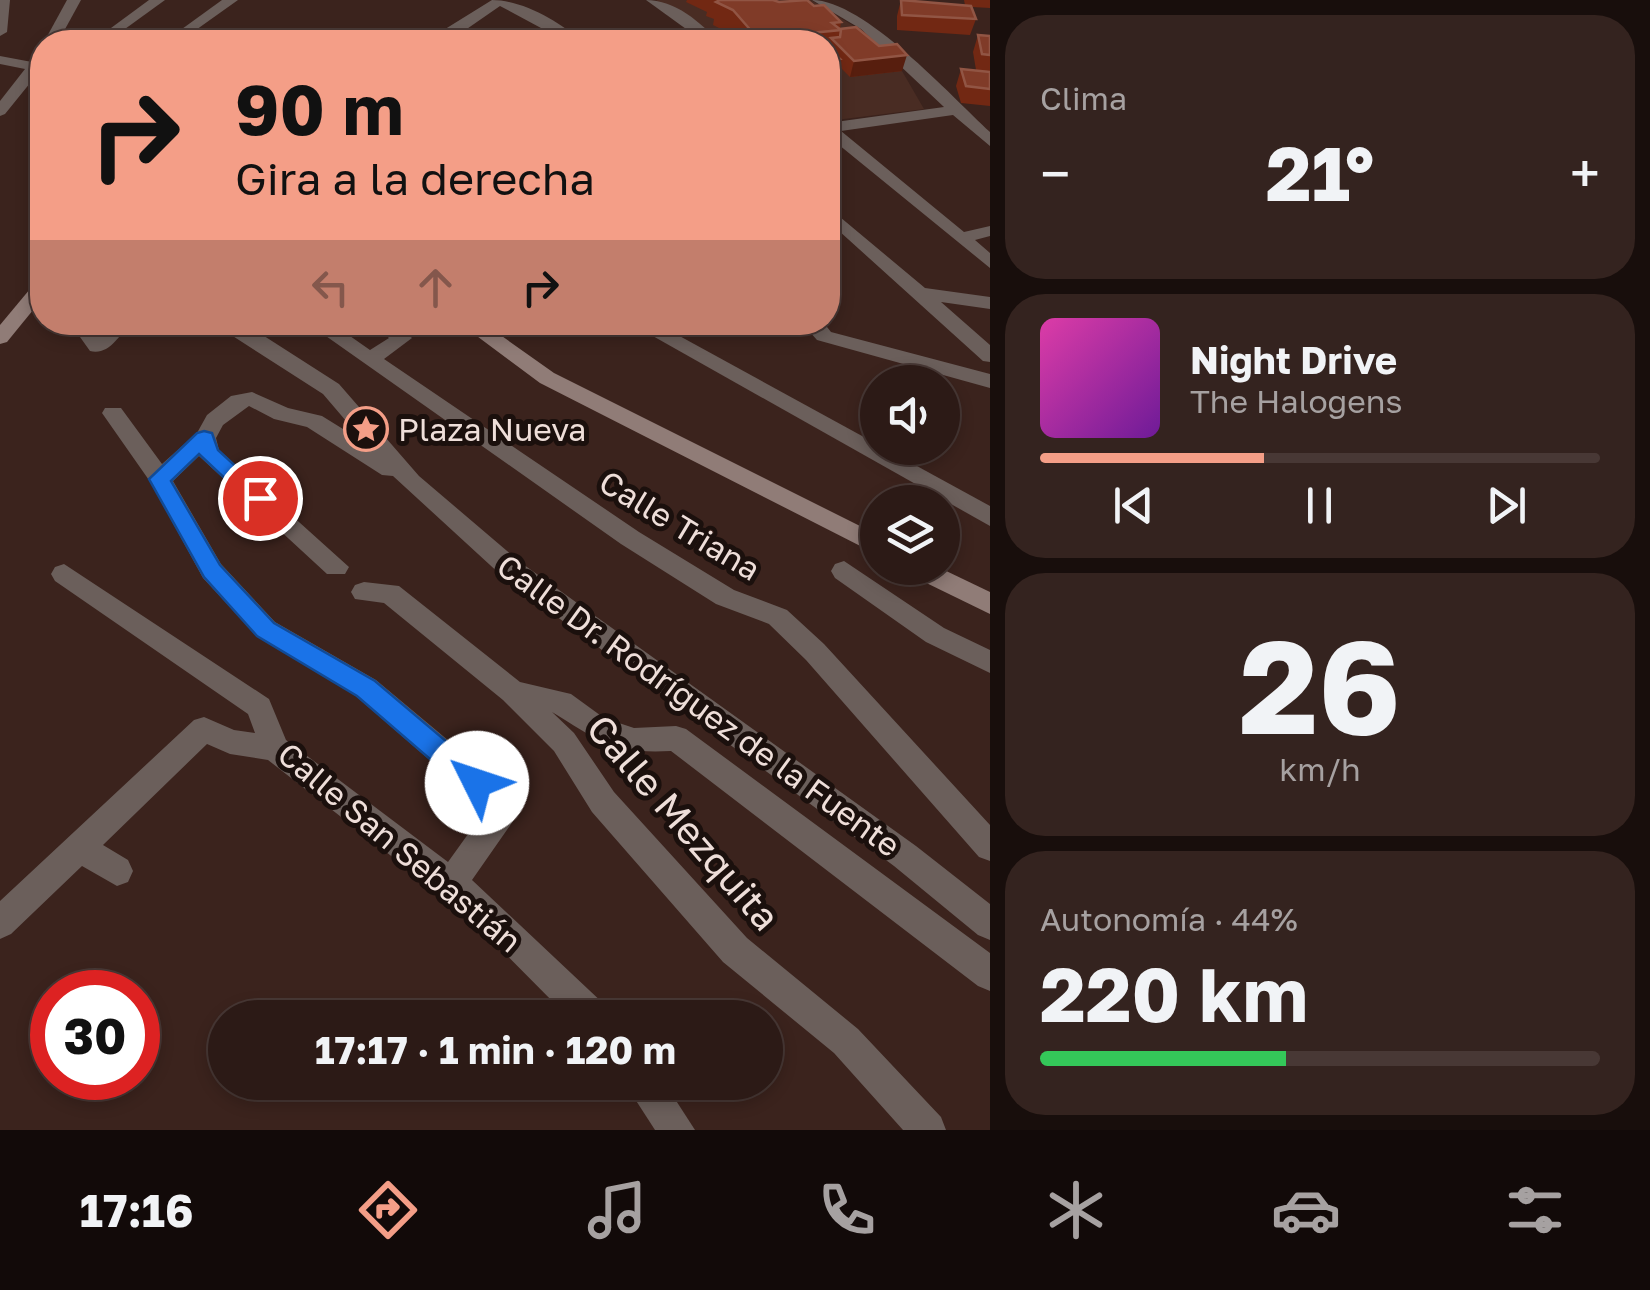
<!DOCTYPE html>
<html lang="es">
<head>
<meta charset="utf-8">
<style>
  :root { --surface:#2c1a16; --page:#34231f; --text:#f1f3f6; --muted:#a6a1a1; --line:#483835; --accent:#f49e87 }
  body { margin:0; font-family:"Golos Text",sans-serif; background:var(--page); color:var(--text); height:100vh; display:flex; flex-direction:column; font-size:38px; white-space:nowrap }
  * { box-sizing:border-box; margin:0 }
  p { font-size:32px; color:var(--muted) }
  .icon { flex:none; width:55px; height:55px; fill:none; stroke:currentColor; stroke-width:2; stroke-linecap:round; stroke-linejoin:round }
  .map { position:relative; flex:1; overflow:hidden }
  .side { display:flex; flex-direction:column; gap:15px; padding:15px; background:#180e0c; width:660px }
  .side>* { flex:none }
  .guide { position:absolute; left:30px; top:30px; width:810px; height:305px; border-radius:40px; box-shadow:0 5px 15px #0003,0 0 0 2px var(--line); background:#f49e87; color:#111; overflow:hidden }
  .controls { position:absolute; left:860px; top:365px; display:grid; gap:20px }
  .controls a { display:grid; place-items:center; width:100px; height:100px; border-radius:50%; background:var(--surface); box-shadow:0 5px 15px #0003,0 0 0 2px var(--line); font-size:50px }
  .speed { position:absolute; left:30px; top:970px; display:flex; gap:20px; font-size:50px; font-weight:700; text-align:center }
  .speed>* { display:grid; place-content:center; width:130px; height:130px; border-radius:50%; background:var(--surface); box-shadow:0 5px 15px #0003,0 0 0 2px var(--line); line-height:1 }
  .speed .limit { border:15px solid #d22; background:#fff; color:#111 }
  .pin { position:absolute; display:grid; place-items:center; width:85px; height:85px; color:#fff; margin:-42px; border:5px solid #fff; border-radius:50%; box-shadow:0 2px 10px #0007 }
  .me { position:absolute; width:110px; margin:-55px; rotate:311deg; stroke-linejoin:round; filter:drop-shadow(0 0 8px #0008) }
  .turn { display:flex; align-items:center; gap:35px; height:210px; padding:0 40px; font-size:45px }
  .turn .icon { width:130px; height:130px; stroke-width:2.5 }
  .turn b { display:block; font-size:70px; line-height:85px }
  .lanes { display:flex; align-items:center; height:95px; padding:0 40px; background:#0003; justify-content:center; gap:50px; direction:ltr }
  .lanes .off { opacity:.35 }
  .big { font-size:75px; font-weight:700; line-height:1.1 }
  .side .tile { flex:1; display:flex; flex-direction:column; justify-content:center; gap:15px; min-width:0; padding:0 35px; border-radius:40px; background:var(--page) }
  .side .dial { align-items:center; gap:0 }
  .dial b { font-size:130px; line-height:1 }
  .song { display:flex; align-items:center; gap:30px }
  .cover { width:120px; height:120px; border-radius:15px; background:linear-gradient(135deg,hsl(320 70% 55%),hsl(280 70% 35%)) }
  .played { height:10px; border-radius:5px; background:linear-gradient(90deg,var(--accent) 40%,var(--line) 40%) }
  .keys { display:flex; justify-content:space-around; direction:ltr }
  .heat { display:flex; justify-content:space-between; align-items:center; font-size:55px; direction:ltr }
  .charge { height:15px; border-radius:8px; background:linear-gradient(90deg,#34c759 44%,var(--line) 0) }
  .trip { position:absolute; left:208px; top:1000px; width:575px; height:100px; border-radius:50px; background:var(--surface); box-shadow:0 5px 15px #0003,0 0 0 2px var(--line); font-weight:700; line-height:100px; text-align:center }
  .tab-bar { display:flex; height:160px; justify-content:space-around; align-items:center; background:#120a09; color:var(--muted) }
  .tab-bar .icon { width:70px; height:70px }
  .tab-bar .active { color:var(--accent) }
  .tab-bar b { font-size:45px; color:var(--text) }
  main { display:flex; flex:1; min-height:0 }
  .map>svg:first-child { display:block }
  .built { fill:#492c23 }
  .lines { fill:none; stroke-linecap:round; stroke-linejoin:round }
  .minor { fill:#6b5f5b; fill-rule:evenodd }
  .secondary { fill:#907c77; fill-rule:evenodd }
  .wall { fill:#722813 }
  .shaded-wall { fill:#571e0e }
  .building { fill:#803b28; stroke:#915544; stroke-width:2.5 }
  .route { fill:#1a73e8; stroke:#114b97; stroke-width:2.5 }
  .labels { text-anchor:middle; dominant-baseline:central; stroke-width:10; stroke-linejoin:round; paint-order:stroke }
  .poi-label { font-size:32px; fill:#eeded9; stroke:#1b100d; text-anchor:start }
  .street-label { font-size:32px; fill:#eeded9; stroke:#1b100d }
  .near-street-label { font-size:38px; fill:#eeded9; stroke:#1b100d }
</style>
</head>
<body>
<main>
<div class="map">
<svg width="990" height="1130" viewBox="0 0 990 1130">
  <rect width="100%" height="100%" fill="#3b231d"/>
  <path class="built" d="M656 0H811L867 34 902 71 924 109 828 121V42H712L691 23Z"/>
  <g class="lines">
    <g class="minor">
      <path d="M0 0H10L7 32 0 36Z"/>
      <path d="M67 0H81L58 42H44Z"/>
      <path d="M149 0H165L107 42H92Z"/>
      <path d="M222 0H238L179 42H164Z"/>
      <path d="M492 0C523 0 560 22 583 42H567L500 6 448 42H434L442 31Z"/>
      <path d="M646 0C675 0 700 22 719 42H704Z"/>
      <path d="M812 0C864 0 951 96 990 132V146L953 115 841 131 964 232 990 226V236L975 240 990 253V268L828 136V123L944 107 861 29Z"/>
      <path d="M42 54V72H39L5 114 0 116V101L25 69 0 64V56L32 62Z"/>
      <path d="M828 207 925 288 990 297V309L941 302 990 345V362L983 361 828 221Z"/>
      <path d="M90 322H130C120 336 108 356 90 351L80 337Z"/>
      <path d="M211 322H240L250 327 339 384 419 476 520 562 916 846 990 904V940L978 935 894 866 502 576 393 476 382 475 307 427 274 419 249 406 223 425 216 438 219 450 349 567 345 574H327L199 456 173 481 221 564 275 622 376 680 516 797 520 807 516 817 472 880 606 1006 611 1018H569L467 915 268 760 230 754 207 744 103 845 128 860 133 871 128 882 117 886 82 866 11 934 0 939V901L194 720 204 717 234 730 255 733 248 714 55 581 51 574 55 567 64 564 269 699 286 740 448 862 486 809 356 696 257 636 203 578 151 483 102 413 105 408H121L162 464 197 433 207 415 231 396 252 392 288 408 322 416 364 442 323 394Z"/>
      <path d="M306 322H330L370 350 389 338 371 322H394L412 338 384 359 639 532 734 590 787 610 824 644 990 825V861L979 857 806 660 769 624 716 604 621 544Z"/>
      <path d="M628 322H654L990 506V526Z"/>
      <path d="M801 322H823L831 332 990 374V388L817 340Z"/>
      <path d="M844 561 944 628 990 650V673L926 642 835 578 831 571 835 564Z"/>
      <path d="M364 582 399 586 520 682 571 694 604 718 634 728 676 726 686 729 990 953V991L978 986 671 751C611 754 600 741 552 712L574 733 614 792 747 938 858 1029 941 1117 946 1130H903L834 1053 723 962 592 812 554 751 503 700 384 603 355 599 351 592 355 585Z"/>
      <path d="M624 1082H664L695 1130H655Z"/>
    </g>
    <g class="secondary">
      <path d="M42 281V299L7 342 0 344V325L35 283Z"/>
      <path d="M458 322H482L554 373 878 535V555L540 383Z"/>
      <path d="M906 568H940L990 592V614L910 575Z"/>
    </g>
  </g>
  <g class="wall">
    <path d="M687 0H773L779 2 814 6 841 22 840 29 902 71 850 77 839 66 834 83 830 84 838 92 832 116H828V42H737L729 33 713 25 714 19 706 16 707 12 686 2Z"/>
    <path d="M901 0 965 5 964 0H990V8L972 7 976 19 970 35 897 30V16Z"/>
    <path d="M978 35 990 36V106L961 103 956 86 961 69 976 70 973 52Z"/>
  </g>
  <g class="shaded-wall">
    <path d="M763 33 761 42H752L754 34Z"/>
    <path d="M785 37 783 42H768L769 39Z"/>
    <path d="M907 55 902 71 850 77 854 61Z"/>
    <path d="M840 59 834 83 828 84V61Z"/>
  </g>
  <g class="building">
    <path d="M720 0H773L779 2 807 0 814 6 824 5 841 22 832 23 841 30 811 33 822 42H790L785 37 769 39 763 33 754 34 733 10 716 2Z"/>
    <path d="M901 0 971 6 976 19 902 15Z"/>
    <path d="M856 27 879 46 897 44 907 55 854 61 831 38 840 37 841 30 840 29Z"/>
    <path d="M978 35 990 36V55L982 54Z"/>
    <path d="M828 48 840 59 828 61Z"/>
    <path d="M961 69 990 72V89L966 86Z"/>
    <path d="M828 81 838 92 828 93Z"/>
  </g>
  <path class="route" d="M204 431 212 433 218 450 270 498 260 506 252 504 199 454 171 481 220 565 274 623 375 681 486 775 490 783 486 791 477 795 467 791 357 696 257 636 204 577 149 479 197 433Z"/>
  <defs>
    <g id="sight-ring" transform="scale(2.25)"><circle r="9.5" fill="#1b100d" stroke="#f49e87" stroke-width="1.5"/><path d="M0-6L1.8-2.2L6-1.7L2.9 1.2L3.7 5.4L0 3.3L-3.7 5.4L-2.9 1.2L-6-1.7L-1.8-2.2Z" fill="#f49e87"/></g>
  </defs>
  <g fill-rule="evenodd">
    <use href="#sight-ring" x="366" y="429"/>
  </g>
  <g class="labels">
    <g class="poi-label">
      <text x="398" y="429">Plaza Nueva</text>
    </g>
    <g class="street-label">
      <text transform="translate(680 525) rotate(31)">Calle Triana</text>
      <text transform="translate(699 705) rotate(36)">Calle Dr. Rodríguez de la Fuente</text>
      <text transform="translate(400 847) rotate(40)">Calle San Sebastián</text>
    </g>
    <g class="near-street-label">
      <text transform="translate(684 822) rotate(49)">Calle Mezquita</text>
    </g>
  </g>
</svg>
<div class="controls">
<a><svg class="icon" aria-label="sound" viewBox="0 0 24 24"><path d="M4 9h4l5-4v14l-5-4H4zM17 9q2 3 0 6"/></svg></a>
<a><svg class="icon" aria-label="layers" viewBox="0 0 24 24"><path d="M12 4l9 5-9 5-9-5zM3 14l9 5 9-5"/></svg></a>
</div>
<div class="speed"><div class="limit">30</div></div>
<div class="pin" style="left:260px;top:498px;background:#d93025"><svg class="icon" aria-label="arrive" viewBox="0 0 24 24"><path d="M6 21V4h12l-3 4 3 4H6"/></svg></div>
<svg class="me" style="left:477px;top:783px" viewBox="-20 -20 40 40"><circle r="19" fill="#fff"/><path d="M0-13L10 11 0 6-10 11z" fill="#1a73e8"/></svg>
<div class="trip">17:17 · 1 min · 120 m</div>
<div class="guide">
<div class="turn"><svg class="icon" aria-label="right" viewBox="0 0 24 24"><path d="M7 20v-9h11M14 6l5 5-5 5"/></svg><div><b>90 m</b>Gira a la derecha</div></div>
<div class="lanes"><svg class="icon off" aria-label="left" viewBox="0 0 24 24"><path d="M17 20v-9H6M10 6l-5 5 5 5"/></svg><svg class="icon off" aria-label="ahead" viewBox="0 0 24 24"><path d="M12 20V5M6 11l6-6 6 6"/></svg><svg class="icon" aria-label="right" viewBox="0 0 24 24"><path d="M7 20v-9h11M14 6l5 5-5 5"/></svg></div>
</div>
</div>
<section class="side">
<div class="tile"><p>Clima</p>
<div class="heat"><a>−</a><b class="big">21°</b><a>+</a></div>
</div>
<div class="tile">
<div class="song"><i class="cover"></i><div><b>Night Drive</b><p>The Halogens</p></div></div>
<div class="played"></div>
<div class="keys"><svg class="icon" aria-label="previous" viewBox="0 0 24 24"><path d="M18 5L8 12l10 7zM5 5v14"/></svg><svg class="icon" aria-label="pause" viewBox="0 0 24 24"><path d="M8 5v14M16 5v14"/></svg><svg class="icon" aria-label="next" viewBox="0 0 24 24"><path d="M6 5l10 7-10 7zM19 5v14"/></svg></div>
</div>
<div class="tile dial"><b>26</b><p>km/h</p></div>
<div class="tile"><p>Autonomía · 44%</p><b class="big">220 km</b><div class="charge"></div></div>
</section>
</main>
<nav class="tab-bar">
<b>17:16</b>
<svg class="icon active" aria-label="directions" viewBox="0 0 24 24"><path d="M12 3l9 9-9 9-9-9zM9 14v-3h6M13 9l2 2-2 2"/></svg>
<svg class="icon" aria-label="music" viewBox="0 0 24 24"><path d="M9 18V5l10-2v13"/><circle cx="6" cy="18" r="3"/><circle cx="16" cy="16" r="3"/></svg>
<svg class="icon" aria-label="phone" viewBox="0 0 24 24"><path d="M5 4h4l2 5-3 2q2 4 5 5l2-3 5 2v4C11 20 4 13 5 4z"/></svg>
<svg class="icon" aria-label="climate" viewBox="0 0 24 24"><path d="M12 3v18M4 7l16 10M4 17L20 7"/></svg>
<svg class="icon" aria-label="car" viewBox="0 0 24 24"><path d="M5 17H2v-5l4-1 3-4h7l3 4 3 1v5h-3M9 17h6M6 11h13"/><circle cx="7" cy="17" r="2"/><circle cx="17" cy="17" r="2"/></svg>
<svg class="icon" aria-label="filters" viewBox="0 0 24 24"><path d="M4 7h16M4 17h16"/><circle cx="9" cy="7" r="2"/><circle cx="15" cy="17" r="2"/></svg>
</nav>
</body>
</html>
